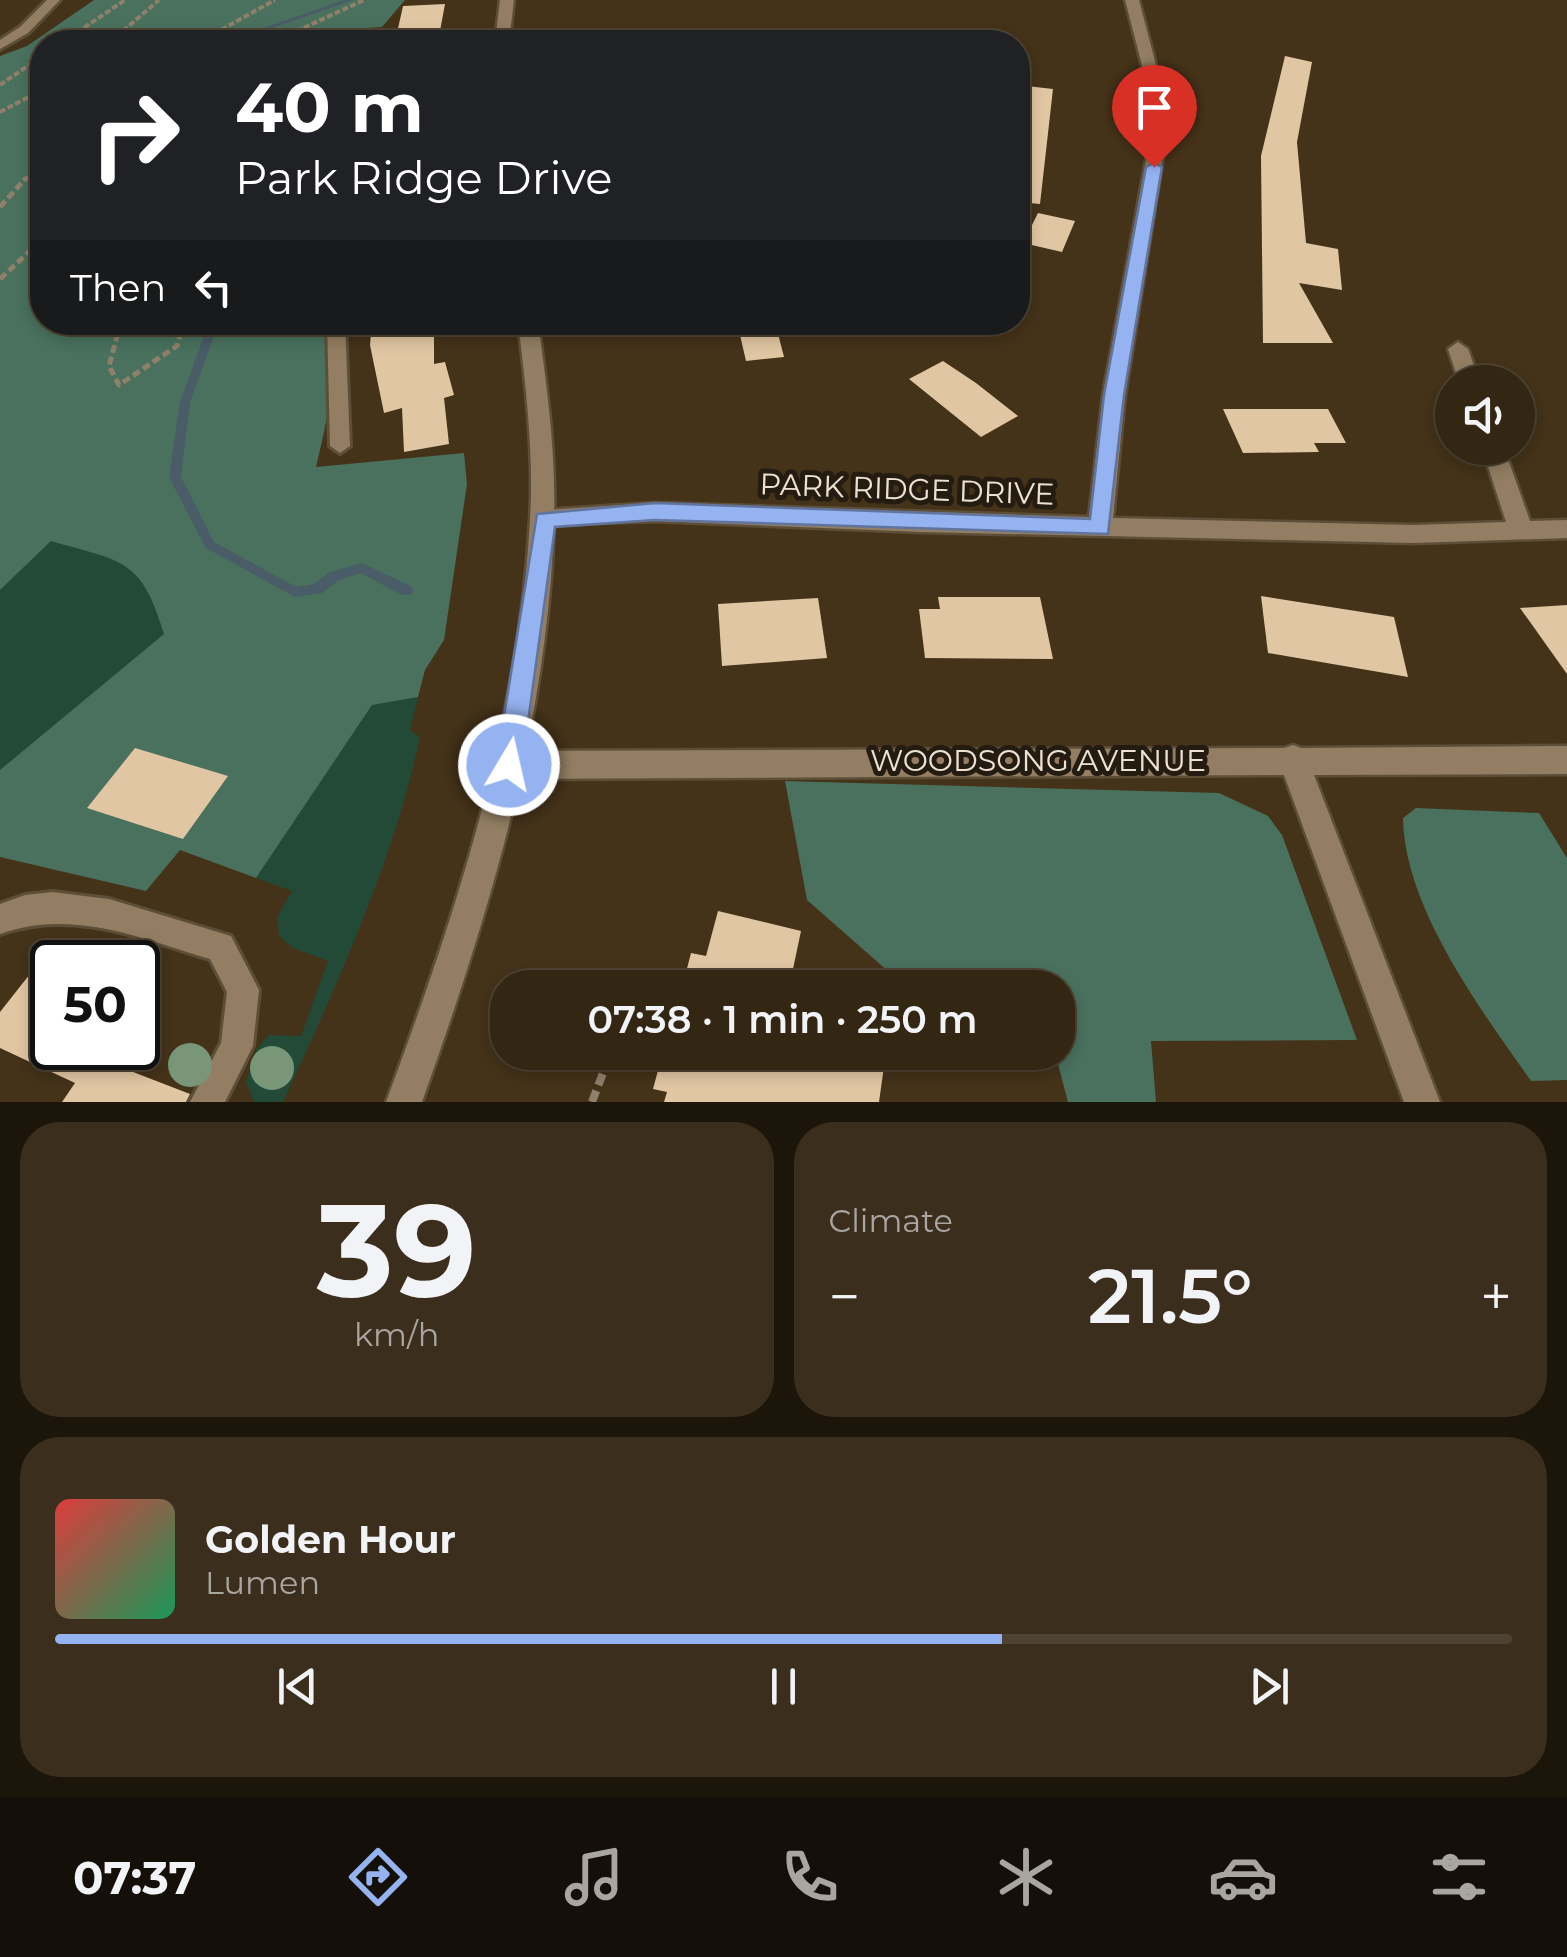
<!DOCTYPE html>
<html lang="en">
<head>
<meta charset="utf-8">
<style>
  :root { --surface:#332613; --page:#3b2e1c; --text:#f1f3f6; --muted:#a9a5a0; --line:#4e4333; --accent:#95b2f1 }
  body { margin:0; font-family:Montserrat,sans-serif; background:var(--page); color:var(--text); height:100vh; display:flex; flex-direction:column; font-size:38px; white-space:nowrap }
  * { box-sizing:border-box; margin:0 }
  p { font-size:32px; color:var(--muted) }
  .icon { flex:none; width:55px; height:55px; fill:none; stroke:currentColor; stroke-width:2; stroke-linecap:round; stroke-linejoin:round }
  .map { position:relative; height:1102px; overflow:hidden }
  .side { display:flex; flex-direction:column; gap:20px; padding:20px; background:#1c150a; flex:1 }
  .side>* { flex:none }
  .banner { position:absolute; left:30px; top:30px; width:1000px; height:305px; border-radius:40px; box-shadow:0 5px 15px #0003,0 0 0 2px var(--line); background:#202124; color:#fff; overflow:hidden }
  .buttons { position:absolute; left:1435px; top:365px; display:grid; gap:20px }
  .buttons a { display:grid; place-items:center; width:100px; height:100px; border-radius:50%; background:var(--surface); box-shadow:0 5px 15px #0003,0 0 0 2px var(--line); font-size:50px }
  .speed { position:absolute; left:30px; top:940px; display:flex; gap:20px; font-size:50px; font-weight:700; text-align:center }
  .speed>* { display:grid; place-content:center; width:130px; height:130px; border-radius:50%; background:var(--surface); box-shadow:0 5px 15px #0003,0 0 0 2px var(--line); line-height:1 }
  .speed .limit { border:5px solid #111; border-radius:15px; background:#fff; color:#111 }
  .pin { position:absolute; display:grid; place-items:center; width:85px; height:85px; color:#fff; margin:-102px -42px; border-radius:50% 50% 50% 0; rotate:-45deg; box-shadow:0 0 10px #0007 }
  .pin .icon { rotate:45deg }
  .me { position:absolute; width:110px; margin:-55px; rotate:9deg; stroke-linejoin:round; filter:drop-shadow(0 0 8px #0008) }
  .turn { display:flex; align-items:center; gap:35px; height:210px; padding:0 40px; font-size:45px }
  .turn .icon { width:130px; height:130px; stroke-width:2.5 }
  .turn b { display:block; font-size:70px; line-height:85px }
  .then { display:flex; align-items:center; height:95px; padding:0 40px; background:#0003; gap:20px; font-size:38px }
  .big { font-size:75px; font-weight:600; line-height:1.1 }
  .side .card { flex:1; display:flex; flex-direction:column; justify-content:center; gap:15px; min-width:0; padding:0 35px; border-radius:40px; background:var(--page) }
  .side .dial { align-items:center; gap:0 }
  .dial b { font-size:130px; line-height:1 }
  .song { display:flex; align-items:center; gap:30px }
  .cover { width:120px; height:120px; border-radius:15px; background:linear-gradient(135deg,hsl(0 70% 55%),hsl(150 70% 35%)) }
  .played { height:10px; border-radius:5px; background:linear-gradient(90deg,var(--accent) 65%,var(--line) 65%) }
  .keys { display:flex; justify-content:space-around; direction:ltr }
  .heat { display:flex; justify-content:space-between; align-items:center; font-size:55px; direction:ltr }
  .side .tiles { flex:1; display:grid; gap:20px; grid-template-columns:1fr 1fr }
  .card:last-child { grid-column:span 2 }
  .trip { position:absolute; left:490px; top:970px; width:585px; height:100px; border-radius:40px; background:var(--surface); box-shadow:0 5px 15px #0003,0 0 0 2px var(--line); font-weight:600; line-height:100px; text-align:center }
  .tabs { display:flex; height:160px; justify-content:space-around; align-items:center; background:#140f08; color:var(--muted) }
  .tabs .icon { width:70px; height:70px }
  .tabs .current { color:var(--accent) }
  .tabs b { font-size:45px; color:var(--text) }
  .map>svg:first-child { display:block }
  .green { fill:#234a37 }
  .forest { fill:#49715d }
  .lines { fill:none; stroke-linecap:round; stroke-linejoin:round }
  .stream { fill:#495c67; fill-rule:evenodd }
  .building { fill:#e1c6a3 }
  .lane-casing { stroke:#5d4e38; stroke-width:6 }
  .street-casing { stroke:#5d4e38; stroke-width:5 }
  .secondary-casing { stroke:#5d4e38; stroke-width:5 }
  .path-far2 { stroke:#8f806c; stroke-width:4; stroke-dasharray:6 2.5; stroke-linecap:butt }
  .path-far1 { stroke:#8f806c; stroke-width:5; stroke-dasharray:8 4; stroke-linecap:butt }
  .path { stroke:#8f806c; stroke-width:8; stroke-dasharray:12 6; stroke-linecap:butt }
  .lane { fill:#937e63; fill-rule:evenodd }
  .street { fill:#937e63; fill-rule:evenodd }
  .secondary { fill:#937e63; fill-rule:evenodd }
  .tree { fill:#799778 }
  .route { fill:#95b2f1; stroke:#61749d; stroke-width:2.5 }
  .labels { text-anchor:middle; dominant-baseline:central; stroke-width:10; stroke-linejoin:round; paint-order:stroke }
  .street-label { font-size:30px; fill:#ede1d3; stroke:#241c11 }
</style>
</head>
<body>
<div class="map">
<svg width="1567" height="1102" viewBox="0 0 1567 1102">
  <rect width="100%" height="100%" fill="#443219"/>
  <g class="green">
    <path d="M51 541C122 562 141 557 165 635L0 770V590Z"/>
    <path d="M418 697 410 730 420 737C393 863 337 985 283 1102H254L246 1082 256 1050 269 1035 301 1036 328 961 293 948 279 936 277 917 292 891 256 878 372 705Z"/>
  </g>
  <g class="forest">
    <path d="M94 0H405L382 27 336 30 331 42H42V322L325 323C340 369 327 421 316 467L464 453 467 484 444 640 425 670 418 697 372 705 256 878 180 850 146 891 0 857V770L164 634C141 557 122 562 51 541L0 590V56L27 46Z"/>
    <path d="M785 781 1219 793 1268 816 1282 835 1357 1040 1151 1041 1156 1102H1068L1055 1053 1058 988 906 987 807 900Z"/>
    <path d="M1416 808 1539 813 1567 858V1080L1531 1081C1481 1010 1404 907 1403 818Z"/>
  </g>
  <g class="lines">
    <g class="stream">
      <path d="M344 0H353L232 42H223Z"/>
      <path d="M209 322H219L190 402 181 477 214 542 296 587 314 584 330 572 362 563 412 587 413 591 412 595H402L361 573 339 580 322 593 295 597 206 548 169 477 180 402Z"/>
    </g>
  </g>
  <g class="building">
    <path d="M445 4 438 42H395L403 6Z"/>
    <path d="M1285 56 1312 62 1297 142 1306 243 1338 249 1342 290 1299 283 1333 343H1263L1261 156Z"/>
    <path d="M1018 85 1053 89 1040 204 1018 202Z"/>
    <path d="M1038 213 1075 221 1062 252 1023 243Z"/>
    <path d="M372 322H434V364L445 362 454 395 444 398 449 444 404 452 402 408 384 413 370 345Z"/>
    <path d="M737 322H775L784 357 746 361Z"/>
    <path d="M943 361 976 383 1018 416 981 437 909 379Z"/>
    <path d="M1223 409H1328L1346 443H1314L1319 452 1243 453Z"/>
    <path d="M1261 596 1394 617 1408 677 1268 653Z"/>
    <path d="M938 597H1040L1053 659 925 658 919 609H940Z"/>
    <path d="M818 598 827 658 722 666 718 604Z"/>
    <path d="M1567 605V674L1520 608Z"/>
    <path d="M135 748 228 776 183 839 87 808Z"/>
    <path d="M718 911 801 931 789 988H682L691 953 706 956Z"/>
    <path d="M52 946V1048H71L190 1094 186 1102H62L75 1083 0 1048V1012Z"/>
    <path d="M663 1052H886L879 1102H664L667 1092 653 1089Z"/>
  </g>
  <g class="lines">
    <g class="lane-casing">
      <g id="lane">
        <path d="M47 0H60L28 33 0 49V40L20 27Z"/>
        <path d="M327 322H345L350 446 340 453 330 446Z"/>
        <path d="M52 892 109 899 231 936 259 990 253 1046 225 1102H190L221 1043 227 992 210 959C140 938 72 908 0 934V904L25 895Z"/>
      </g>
    </g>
    <g class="street-casing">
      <g id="street">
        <path d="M1125 0H1139L1157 69 1164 150 1125 395 1113 518 1414 525 1506 522 1482 448H1504L1530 521 1567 520V538L1414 543 921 532 655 521 536 525 533 519 536 513 545 510 655 503 1089 517 1103 395 1148 150 1143 69Z"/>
        <path d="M1458 342 1468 349 1480 382H1459L1448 349Z"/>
        <path d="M1293 745 1301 748 1567 746V774L1314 775 1440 1102H1404L1284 775 509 779 499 775 494 765 499 755 509 751 1284 748Z"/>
      </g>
    </g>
    <g class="secondary-casing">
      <g id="secondary">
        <path d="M500 0H514L509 42H495Z"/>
        <path d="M518 322H538C547 388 556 453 554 519 549 720 489 914 422 1102H386C456 914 519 722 530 520 534 454 526 388 518 322Z"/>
      </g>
    </g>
    <g class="path-far2">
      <path d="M63 42 125 0"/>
      <path d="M110 42 159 0"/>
      <path d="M199 42 275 0"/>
      <path d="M273 42 364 0"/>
      <path d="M0 85 42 56"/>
      <path d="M0 112 42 90"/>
      <path d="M24 181 42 161"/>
    </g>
    <g class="path-far1">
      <path d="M0 207 26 178"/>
      <path d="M0 279 32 249 42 247"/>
      <path d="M121 322 109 366 119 385 177 346 184 322"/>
    </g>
    <path class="path" d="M592 1102 611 1052"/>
    <use href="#lane" class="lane"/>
    <use href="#street" class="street"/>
    <use href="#secondary" class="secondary"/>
  </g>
  <g class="tree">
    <circle cx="190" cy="1065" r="22"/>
    <circle cx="272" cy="1068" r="22"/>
  </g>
  <path class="route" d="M1154 163 1162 167 1124 395 1108 534 655 520 555 527 522 765 519 774 509 777 499 774 496 765 537 514 655 503 1090 519 1104 395 1146 167Z"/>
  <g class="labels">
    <g class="street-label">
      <text transform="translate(907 489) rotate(2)">PARK RIDGE DRIVE</text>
      <text x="1038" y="760">WOODSONG AVENUE</text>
    </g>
  </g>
</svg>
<div class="buttons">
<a><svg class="icon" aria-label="sound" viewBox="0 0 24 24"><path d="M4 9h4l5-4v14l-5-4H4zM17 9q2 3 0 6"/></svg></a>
</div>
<div class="speed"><div class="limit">50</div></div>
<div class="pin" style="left:1154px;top:167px;background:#d93025"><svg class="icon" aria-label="arrive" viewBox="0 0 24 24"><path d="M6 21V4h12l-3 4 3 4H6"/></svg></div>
<svg class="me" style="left:509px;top:765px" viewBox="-20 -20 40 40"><circle r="17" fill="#95b2f1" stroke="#fff" stroke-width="3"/><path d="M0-11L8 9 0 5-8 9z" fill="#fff"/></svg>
<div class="trip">07:38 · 1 min · 250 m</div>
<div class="banner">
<div class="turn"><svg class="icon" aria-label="right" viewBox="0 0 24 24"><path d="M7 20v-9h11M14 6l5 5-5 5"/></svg><div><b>40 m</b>Park Ridge Drive</div></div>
<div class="then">Then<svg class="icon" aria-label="left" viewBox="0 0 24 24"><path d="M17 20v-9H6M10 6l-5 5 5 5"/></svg></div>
</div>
</div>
<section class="side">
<div class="tiles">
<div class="card dial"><b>39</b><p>km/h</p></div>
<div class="card"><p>Climate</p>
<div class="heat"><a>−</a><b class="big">21.5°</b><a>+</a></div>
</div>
<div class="card">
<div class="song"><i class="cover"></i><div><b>Golden Hour</b><p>Lumen</p></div></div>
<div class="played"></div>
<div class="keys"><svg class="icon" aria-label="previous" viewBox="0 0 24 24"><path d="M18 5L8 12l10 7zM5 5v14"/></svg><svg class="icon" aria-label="pause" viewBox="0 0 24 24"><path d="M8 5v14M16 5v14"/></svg><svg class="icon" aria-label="next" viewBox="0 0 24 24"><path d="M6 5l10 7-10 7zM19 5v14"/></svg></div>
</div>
</div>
</section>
<nav class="tabs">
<b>07:37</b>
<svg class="icon current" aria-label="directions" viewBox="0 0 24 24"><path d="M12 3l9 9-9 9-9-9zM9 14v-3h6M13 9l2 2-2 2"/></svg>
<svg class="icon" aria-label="music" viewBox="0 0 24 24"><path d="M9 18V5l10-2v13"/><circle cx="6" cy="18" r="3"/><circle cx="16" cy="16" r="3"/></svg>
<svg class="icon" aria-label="phone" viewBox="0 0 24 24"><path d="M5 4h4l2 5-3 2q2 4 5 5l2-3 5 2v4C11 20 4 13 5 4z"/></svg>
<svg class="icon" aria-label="climate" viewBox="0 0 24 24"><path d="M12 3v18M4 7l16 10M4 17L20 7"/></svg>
<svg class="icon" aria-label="car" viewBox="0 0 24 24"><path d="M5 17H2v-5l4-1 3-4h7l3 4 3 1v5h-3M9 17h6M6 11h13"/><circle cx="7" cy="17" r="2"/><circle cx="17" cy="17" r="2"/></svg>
<svg class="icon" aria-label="filters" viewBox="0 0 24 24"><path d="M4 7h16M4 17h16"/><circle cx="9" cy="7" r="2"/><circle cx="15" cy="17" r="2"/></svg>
</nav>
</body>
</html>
